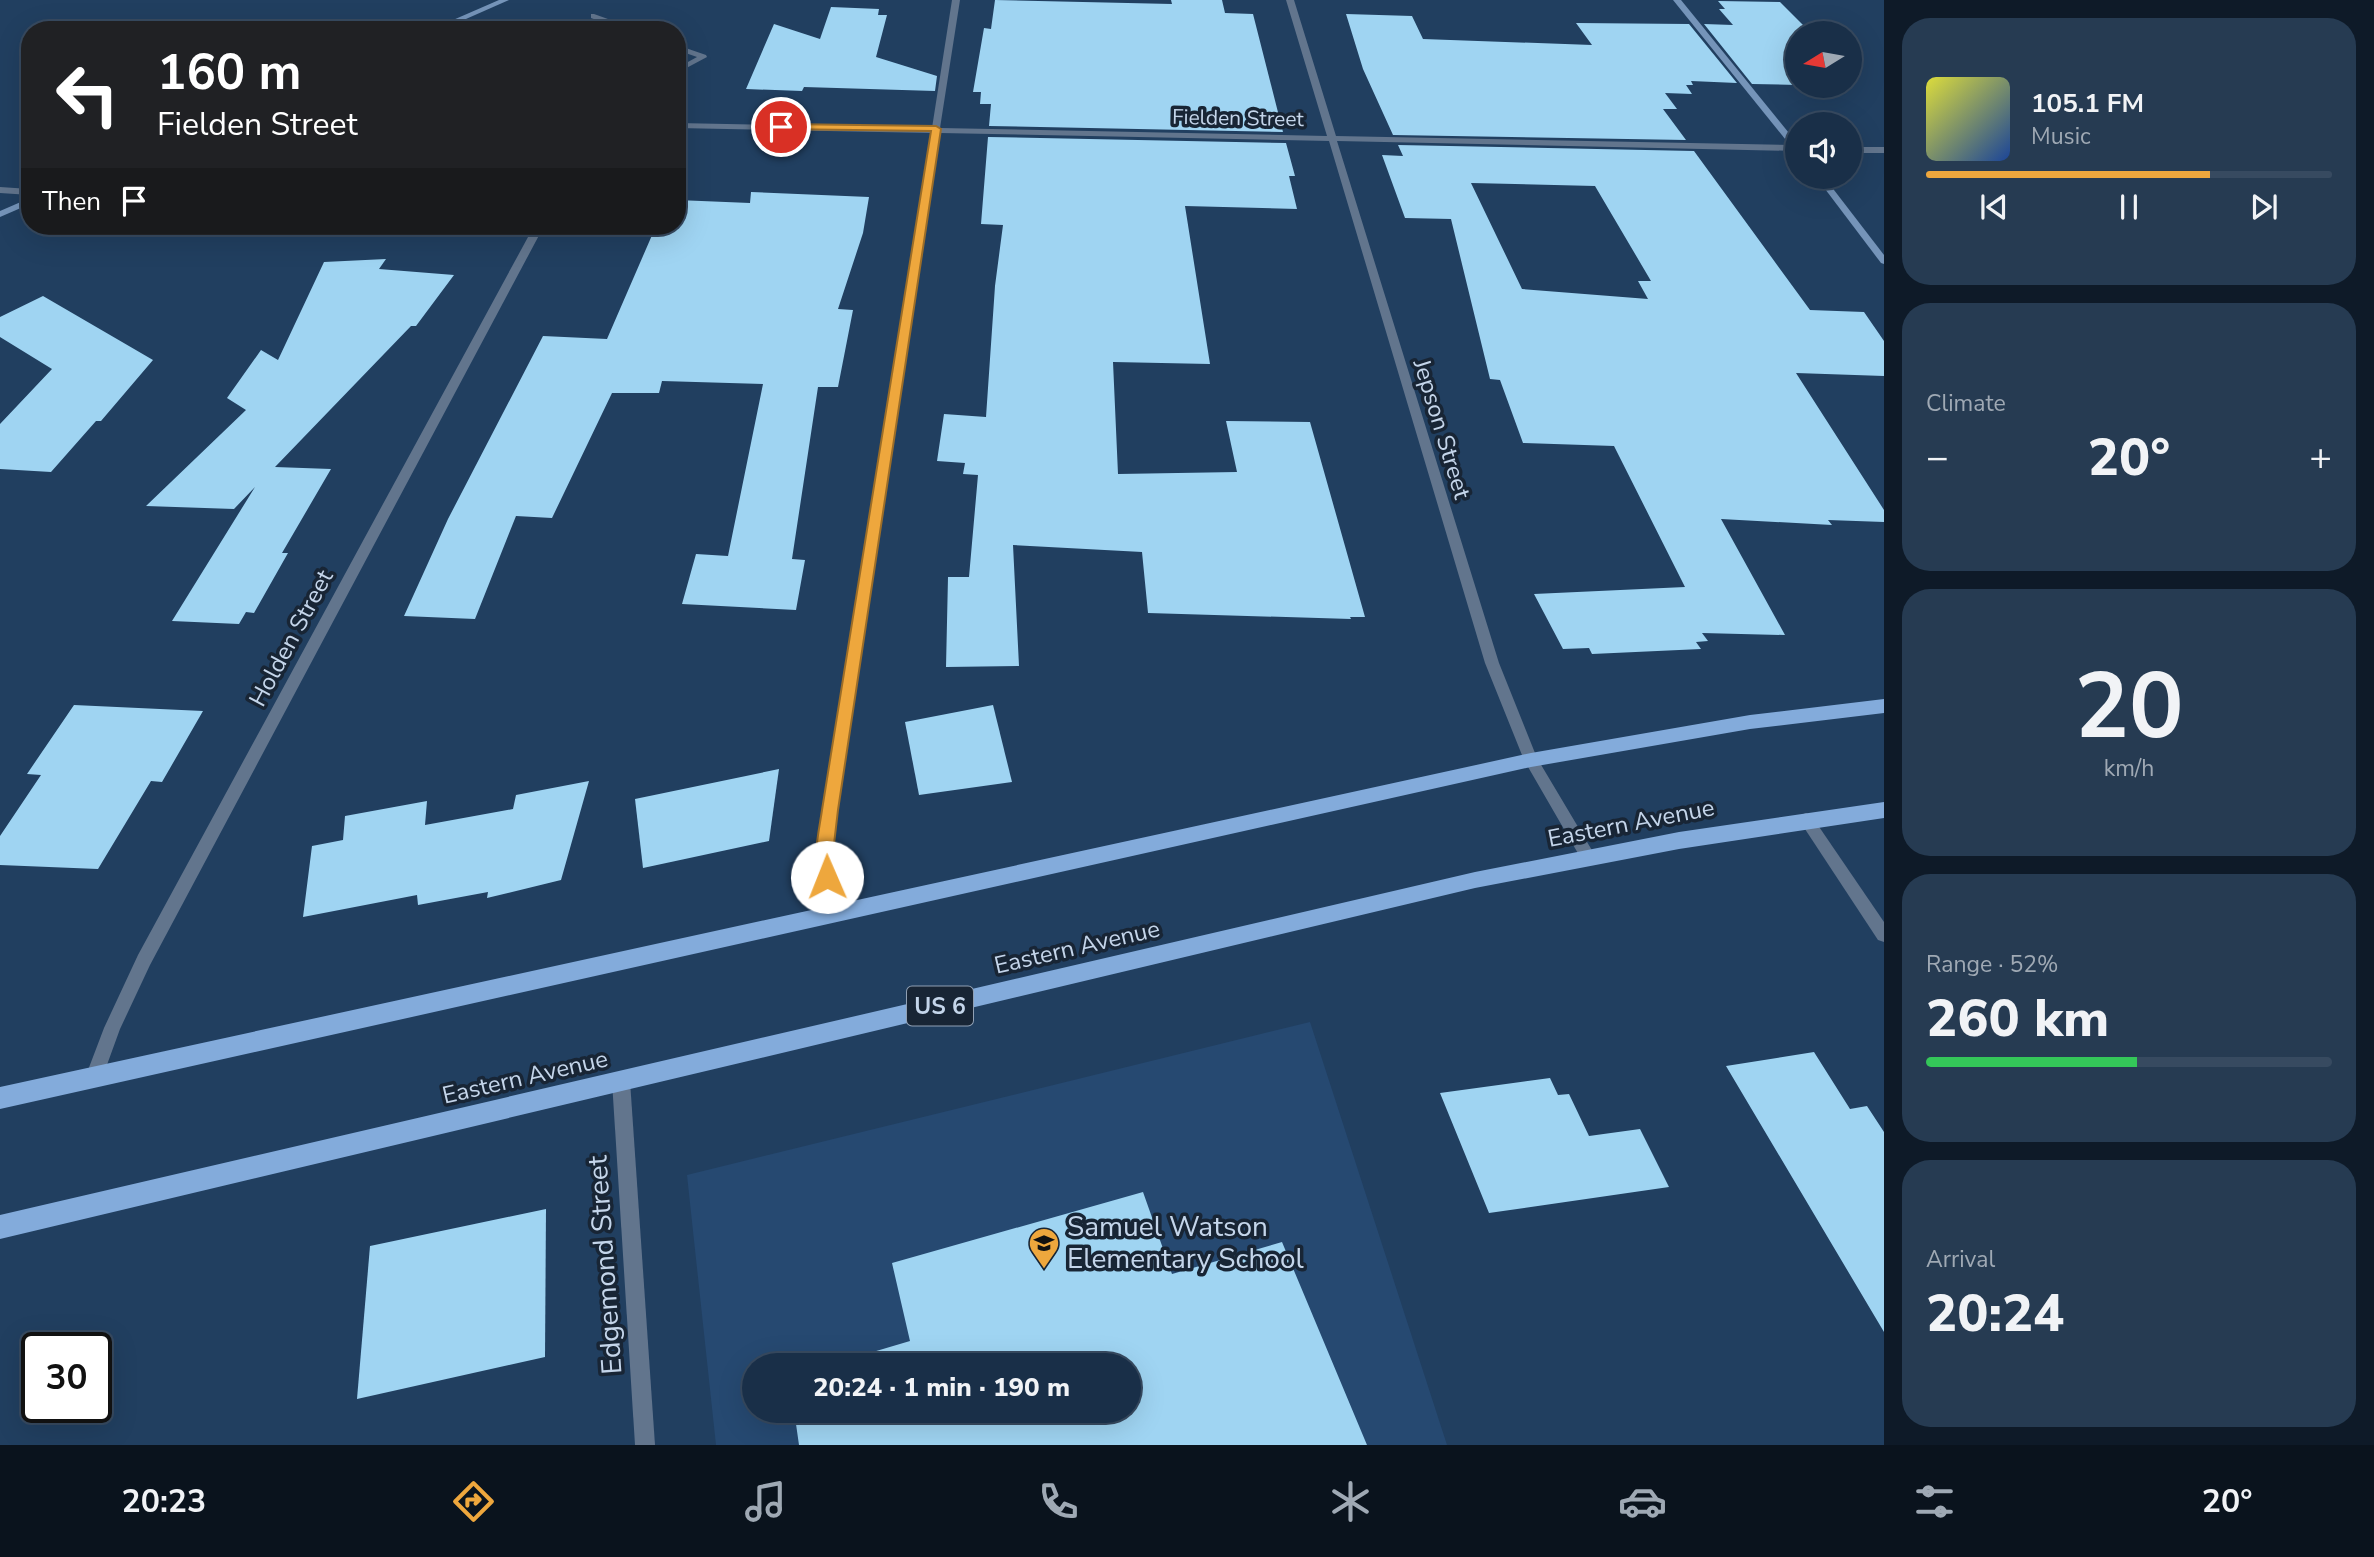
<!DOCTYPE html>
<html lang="en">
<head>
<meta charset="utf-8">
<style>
  :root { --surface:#192f48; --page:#263b52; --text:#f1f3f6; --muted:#9fa9b4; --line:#374a60; --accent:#eea73d }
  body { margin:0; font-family:"Nunito Sans",sans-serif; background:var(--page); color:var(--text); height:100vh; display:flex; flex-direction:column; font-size:26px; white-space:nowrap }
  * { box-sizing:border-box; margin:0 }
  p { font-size:23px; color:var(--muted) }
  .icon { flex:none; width:38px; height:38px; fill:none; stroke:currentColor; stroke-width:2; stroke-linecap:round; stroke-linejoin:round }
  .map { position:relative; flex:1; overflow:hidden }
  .drawer { display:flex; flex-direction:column; gap:18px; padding:18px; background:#0e1a28; width:490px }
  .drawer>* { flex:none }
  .banner { position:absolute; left:21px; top:21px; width:665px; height:214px; border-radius:28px; box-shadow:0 7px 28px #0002,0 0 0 2px var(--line); background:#202124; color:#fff; overflow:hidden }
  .needle { width:46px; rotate:259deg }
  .buttons { position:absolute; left:1785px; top:21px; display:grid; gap:14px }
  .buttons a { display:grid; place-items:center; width:77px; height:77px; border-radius:50%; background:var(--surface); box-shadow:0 7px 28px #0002,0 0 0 2px var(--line); font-size:35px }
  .speed { position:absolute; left:21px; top:1332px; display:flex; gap:14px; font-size:35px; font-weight:700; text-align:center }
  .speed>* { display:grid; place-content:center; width:91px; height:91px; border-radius:50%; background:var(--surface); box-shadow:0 7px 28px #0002,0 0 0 2px var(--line); line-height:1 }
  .speed .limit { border:4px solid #111; border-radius:10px; background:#fff; color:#111 }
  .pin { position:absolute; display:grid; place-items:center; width:60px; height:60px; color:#fff; margin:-30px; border:4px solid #fff; border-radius:50%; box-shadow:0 2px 7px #0007 }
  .me { position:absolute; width:77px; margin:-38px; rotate:359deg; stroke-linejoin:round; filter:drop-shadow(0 0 5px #0008) }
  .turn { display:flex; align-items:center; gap:24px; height:147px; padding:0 21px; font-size:32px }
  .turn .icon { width:91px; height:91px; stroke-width:2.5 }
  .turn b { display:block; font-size:49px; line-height:60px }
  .then { display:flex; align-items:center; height:66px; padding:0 21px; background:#0003; gap:14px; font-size:26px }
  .big { font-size:52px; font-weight:800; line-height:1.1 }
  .drawer .widget { flex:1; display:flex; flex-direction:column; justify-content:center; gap:10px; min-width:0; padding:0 24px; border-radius:28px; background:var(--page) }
  .drawer .dial { align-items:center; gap:0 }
  .dial b { font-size:91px; line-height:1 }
  .song { display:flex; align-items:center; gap:21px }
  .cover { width:84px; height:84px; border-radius:10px; background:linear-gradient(135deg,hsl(60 70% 55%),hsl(220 70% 35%)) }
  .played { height:7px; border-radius:4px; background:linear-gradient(90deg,var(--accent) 70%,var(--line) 70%) }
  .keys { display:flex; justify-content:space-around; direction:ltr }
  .heat { display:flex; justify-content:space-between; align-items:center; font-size:38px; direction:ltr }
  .charge { height:10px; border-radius:5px; background:linear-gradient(90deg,#34c759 52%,var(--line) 0) }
  .trip { position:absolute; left:742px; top:1353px; width:399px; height:70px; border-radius:35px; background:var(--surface); box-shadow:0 7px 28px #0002,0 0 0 2px var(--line); font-weight:800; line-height:70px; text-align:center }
  .dock { display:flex; height:112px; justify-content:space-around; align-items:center; background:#0a131d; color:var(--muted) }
  .dock .icon { width:49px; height:49px }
  .dock .active { color:var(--accent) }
  .dock b { font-size:32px; color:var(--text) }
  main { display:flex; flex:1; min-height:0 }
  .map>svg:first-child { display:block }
  .built { fill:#264971; fill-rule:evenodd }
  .building { fill:#9fd4f2; fill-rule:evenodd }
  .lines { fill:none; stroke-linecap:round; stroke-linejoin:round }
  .lane { fill:#62758d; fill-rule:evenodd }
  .street { fill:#62758d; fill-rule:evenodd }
  .secondary { fill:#7594b9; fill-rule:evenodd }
  .primary { fill:#83abdb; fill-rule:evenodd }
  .route { fill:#eea73d; stroke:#9b6d28; stroke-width:2 }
  .labels { text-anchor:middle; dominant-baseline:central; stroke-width:7; stroke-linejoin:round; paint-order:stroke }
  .far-street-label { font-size:21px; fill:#c4d5ea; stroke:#182535 }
  .shield { fill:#182535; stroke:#90a0b4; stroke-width:2 }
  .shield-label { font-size:23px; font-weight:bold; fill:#c4d5ea }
  .street-label { font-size:24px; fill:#c4d5ea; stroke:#182535 }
  .near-poi-label { font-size:28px; fill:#c4d5ea; stroke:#182535; text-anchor:start }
  .near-street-label { font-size:28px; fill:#c4d5ea; stroke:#182535 }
</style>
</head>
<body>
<main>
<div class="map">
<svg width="1884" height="1445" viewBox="0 0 1884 1445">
  <rect width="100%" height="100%" fill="#213f60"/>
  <path class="built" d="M1310 1022 1447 1445H716L687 1175ZM754 1365H1129V1410H754Z"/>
  <g class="building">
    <path d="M995 0 1172 4 1171 0H1222L1225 13 1253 14 1283 132 989 126 991 104H980L981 92H973L984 28 991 29Z"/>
    <path d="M1718 1 1780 2 1811 33H1797V85L1752 84 1704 24 1733 25 1719 9H1725Z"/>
    <path d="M831 7 879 9 878 15H887L876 57 937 76 935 91 804 87 802 91 746 89 774 24 820 39Z"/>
    <path d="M1346 14 1412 16 1423 39 1592 45 1576 23 1689 24 1737 83 1691 81 1693 85H1686L1692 94 1665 93 1677 109H1663L1686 140 1393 135 1363 69Z"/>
    <path d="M988 137 1286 143 1295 176H1289L1297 209 1185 206 1210 364 1113 362 1118 474 1237 472 1226 421 1310 422 1365 617H1350L1351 619 1148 613 1142 552 1013 545 1019 666 946 667 948 577H969L978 475 963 474 965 463 937 461 944 414 986 417 995 286 1003 225 981 224Z"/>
    <path d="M1398 145 1694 151 1810 310 1864 312 1884 341V376L1796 373 1884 510V522L1828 520 1832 525 1721 519 1785 635 1702 633 1708 641 1696 642 1701 649 1592 654 1589 648 1563 649 1534 594 1685 587 1614 446 1523 443 1500 380 1490 379 1451 219 1405 218 1382 155 1403 156ZM1471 183 1595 186 1651 281H1638L1648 299 1522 289Z"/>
    <path d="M751 192 869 197 863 233 838 309 853 310 838 387H818L792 559 805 560 796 610 682 604 696 554 728 556 763 384 662 381 659 393H612L552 518 516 516 475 619 404 616 448 519 543 336 607 339 656 226H677V200L750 203Z"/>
    <path d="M386 259 379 269 454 275 416 326H411L275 467 331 469 282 553H288L254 613 246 612 239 624 172 621 255 487 234 509 146 506 246 410 227 398 261 350 278 360 324 262Z"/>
    <path d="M43 296 153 360 101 421H96L51 472 0 469V424L52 369 0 337V317Z"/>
    <path d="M74 705 203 711 162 782 151 781 98 869 0 865V836L41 775 27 774Z"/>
    <path d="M993 705 1012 782 919 795 905 722Z"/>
    <path d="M779 769 769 841 643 868 635 799Z"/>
    <path d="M589 781 561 880 487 898 488 892 418 905 417 895 303 917 312 846 343 840 345 816 427 801 425 825 513 809 516 795Z"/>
    <path d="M1814 1052 1850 1109 1867 1106 1884 1132V1332L1726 1066Z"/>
    <path d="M1550 1078 1558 1095 1569 1094 1589 1136 1640 1129 1669 1187 1489 1213 1440 1093Z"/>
    <path d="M1143 1192 1172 1274 1282 1242 1367 1445H799L794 1410H1129V1365H829L910 1341 892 1263Z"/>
    <path d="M546 1209 545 1357 357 1399 370 1246Z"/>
  </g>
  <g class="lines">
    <g class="lane">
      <path d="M594 14 633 28 634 30H623L591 18V14Z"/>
      <path d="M677 45 706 55 707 57 677 73V68L697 57 677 50Z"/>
      <path d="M1806 813 1811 815 1884 922V942L1878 940 1801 823 1799 819 1801 815Z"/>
    </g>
    <g class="street">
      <path d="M952 0H960L940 128 1327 136 1286 0H1294L1336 136 1797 145V151L1337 141 1499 663 1537 758 1593 852 1596 857 1593 862 1588 864 1583 862 1524 760 1485 663 1329 141 940 133 837 810 834 844 839 913 837 918 831 920 825 918 823 913 818 844 823 810 931 133 677 128V123L932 128Z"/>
      <rect x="1850" y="147" width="34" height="6"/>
      <path d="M0 187 30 189V195L0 193Z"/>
      <path d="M534 226H544L150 965 120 1029 100 1084 94 1086 88 1084 85 1078 104 1028 138 955Z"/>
      <path d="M621 1072 627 1075 630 1081 655 1445H635L612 1081 615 1075Z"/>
    </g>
    <g class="secondary">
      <path d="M499 0H509L441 30H430Z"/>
      <path d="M1673 0H1681L1797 143V151L1794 150Z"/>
      <path d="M1816 177H1824L1884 255V264L1881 263Z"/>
      <path d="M30 198V204L0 217V211Z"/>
    </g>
    <g class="primary">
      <path d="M1884 699V713L1750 729 1531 767 0 1109V1087L1531 753 1750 715Z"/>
      <path d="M1884 802V818L1679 849 1475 888 0 1239V1215L1475 872 1679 832Z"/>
    </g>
  </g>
  <path class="route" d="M781 124 936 126 941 129 838 810 834 844 835 877 833 883 827 885 820 883C811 863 819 831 822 810L931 131 777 129V125Z"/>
  <defs>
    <g id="school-pin" transform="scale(1.575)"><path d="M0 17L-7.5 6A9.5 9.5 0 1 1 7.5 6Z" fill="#eea73d" stroke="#182535"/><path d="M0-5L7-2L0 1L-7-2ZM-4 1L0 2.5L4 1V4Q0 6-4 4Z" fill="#111"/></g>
  </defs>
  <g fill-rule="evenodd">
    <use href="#school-pin" x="1044" y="1243"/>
  </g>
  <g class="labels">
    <g class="far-street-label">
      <text transform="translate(1238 118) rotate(1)">Fielden Street</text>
    </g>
    <rect class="shield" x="907" y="986.5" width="66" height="39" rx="5"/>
    <g class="shield-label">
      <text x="940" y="1006">US 6</text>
    </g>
    <g class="street-label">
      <text transform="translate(1442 429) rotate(73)">Jepson Street</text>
      <text transform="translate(291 638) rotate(-62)">Holden Street</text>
      <text transform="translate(1631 823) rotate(-11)">Eastern Avenue</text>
      <text transform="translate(1077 947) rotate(-13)">Eastern Avenue</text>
      <text transform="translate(525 1077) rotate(-13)">Eastern Avenue</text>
    </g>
    <g class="near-poi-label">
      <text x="1067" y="1227">Samuel Watson<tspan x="1067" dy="32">Elementary School</tspan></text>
    </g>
    <g class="near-street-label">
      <text transform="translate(605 1265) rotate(-94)">Edgemond Street</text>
    </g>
  </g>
</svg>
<div class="buttons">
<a><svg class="needle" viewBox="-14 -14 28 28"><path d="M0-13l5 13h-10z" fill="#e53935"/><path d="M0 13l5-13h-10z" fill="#9fa9b4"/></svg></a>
<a><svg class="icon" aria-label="sound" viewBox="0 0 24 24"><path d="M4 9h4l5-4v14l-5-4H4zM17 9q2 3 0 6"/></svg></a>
</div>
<div class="speed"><div class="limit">30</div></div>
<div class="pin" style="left:781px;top:127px;background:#d93025"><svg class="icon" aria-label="arrive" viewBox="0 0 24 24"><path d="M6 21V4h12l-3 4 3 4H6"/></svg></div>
<svg class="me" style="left:827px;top:877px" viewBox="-20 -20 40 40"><circle r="19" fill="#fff"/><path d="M0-13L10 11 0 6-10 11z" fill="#eea73d"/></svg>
<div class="trip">20:24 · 1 min · 190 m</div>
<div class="banner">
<div class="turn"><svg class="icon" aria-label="left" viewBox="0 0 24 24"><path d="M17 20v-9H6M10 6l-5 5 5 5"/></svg><div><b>160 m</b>Fielden Street</div></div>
<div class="then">Then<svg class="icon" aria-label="arrive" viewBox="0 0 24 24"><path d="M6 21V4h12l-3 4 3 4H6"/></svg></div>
</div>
</div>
<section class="drawer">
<div class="widget">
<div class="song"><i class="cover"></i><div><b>105.1 FM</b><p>Music</p></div></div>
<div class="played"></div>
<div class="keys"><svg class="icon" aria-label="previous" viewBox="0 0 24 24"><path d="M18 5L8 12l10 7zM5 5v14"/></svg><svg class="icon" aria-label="pause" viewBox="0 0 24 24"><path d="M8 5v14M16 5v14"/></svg><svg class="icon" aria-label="next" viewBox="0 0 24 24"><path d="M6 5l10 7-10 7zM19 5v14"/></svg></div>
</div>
<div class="widget"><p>Climate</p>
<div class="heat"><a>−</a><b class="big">20°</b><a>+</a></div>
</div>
<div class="widget dial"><b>20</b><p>km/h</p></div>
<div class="widget"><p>Range · 52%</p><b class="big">260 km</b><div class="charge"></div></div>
<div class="widget"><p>Arrival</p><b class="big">20:24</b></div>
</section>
</main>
<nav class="dock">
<b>20:23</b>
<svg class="icon active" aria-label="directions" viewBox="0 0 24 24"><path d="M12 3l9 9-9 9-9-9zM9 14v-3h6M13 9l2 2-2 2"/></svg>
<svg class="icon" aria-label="music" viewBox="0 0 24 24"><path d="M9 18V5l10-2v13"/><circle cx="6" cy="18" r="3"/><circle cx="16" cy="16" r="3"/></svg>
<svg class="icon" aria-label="phone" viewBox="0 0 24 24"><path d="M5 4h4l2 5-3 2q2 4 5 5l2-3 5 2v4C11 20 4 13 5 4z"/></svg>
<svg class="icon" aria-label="climate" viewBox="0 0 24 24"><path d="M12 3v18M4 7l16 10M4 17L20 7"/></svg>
<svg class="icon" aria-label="car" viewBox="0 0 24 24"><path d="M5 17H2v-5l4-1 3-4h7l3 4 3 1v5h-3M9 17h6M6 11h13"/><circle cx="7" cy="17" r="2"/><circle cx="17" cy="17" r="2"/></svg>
<svg class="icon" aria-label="filters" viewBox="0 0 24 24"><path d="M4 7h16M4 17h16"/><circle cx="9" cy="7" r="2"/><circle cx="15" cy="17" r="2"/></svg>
<b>20°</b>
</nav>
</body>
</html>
